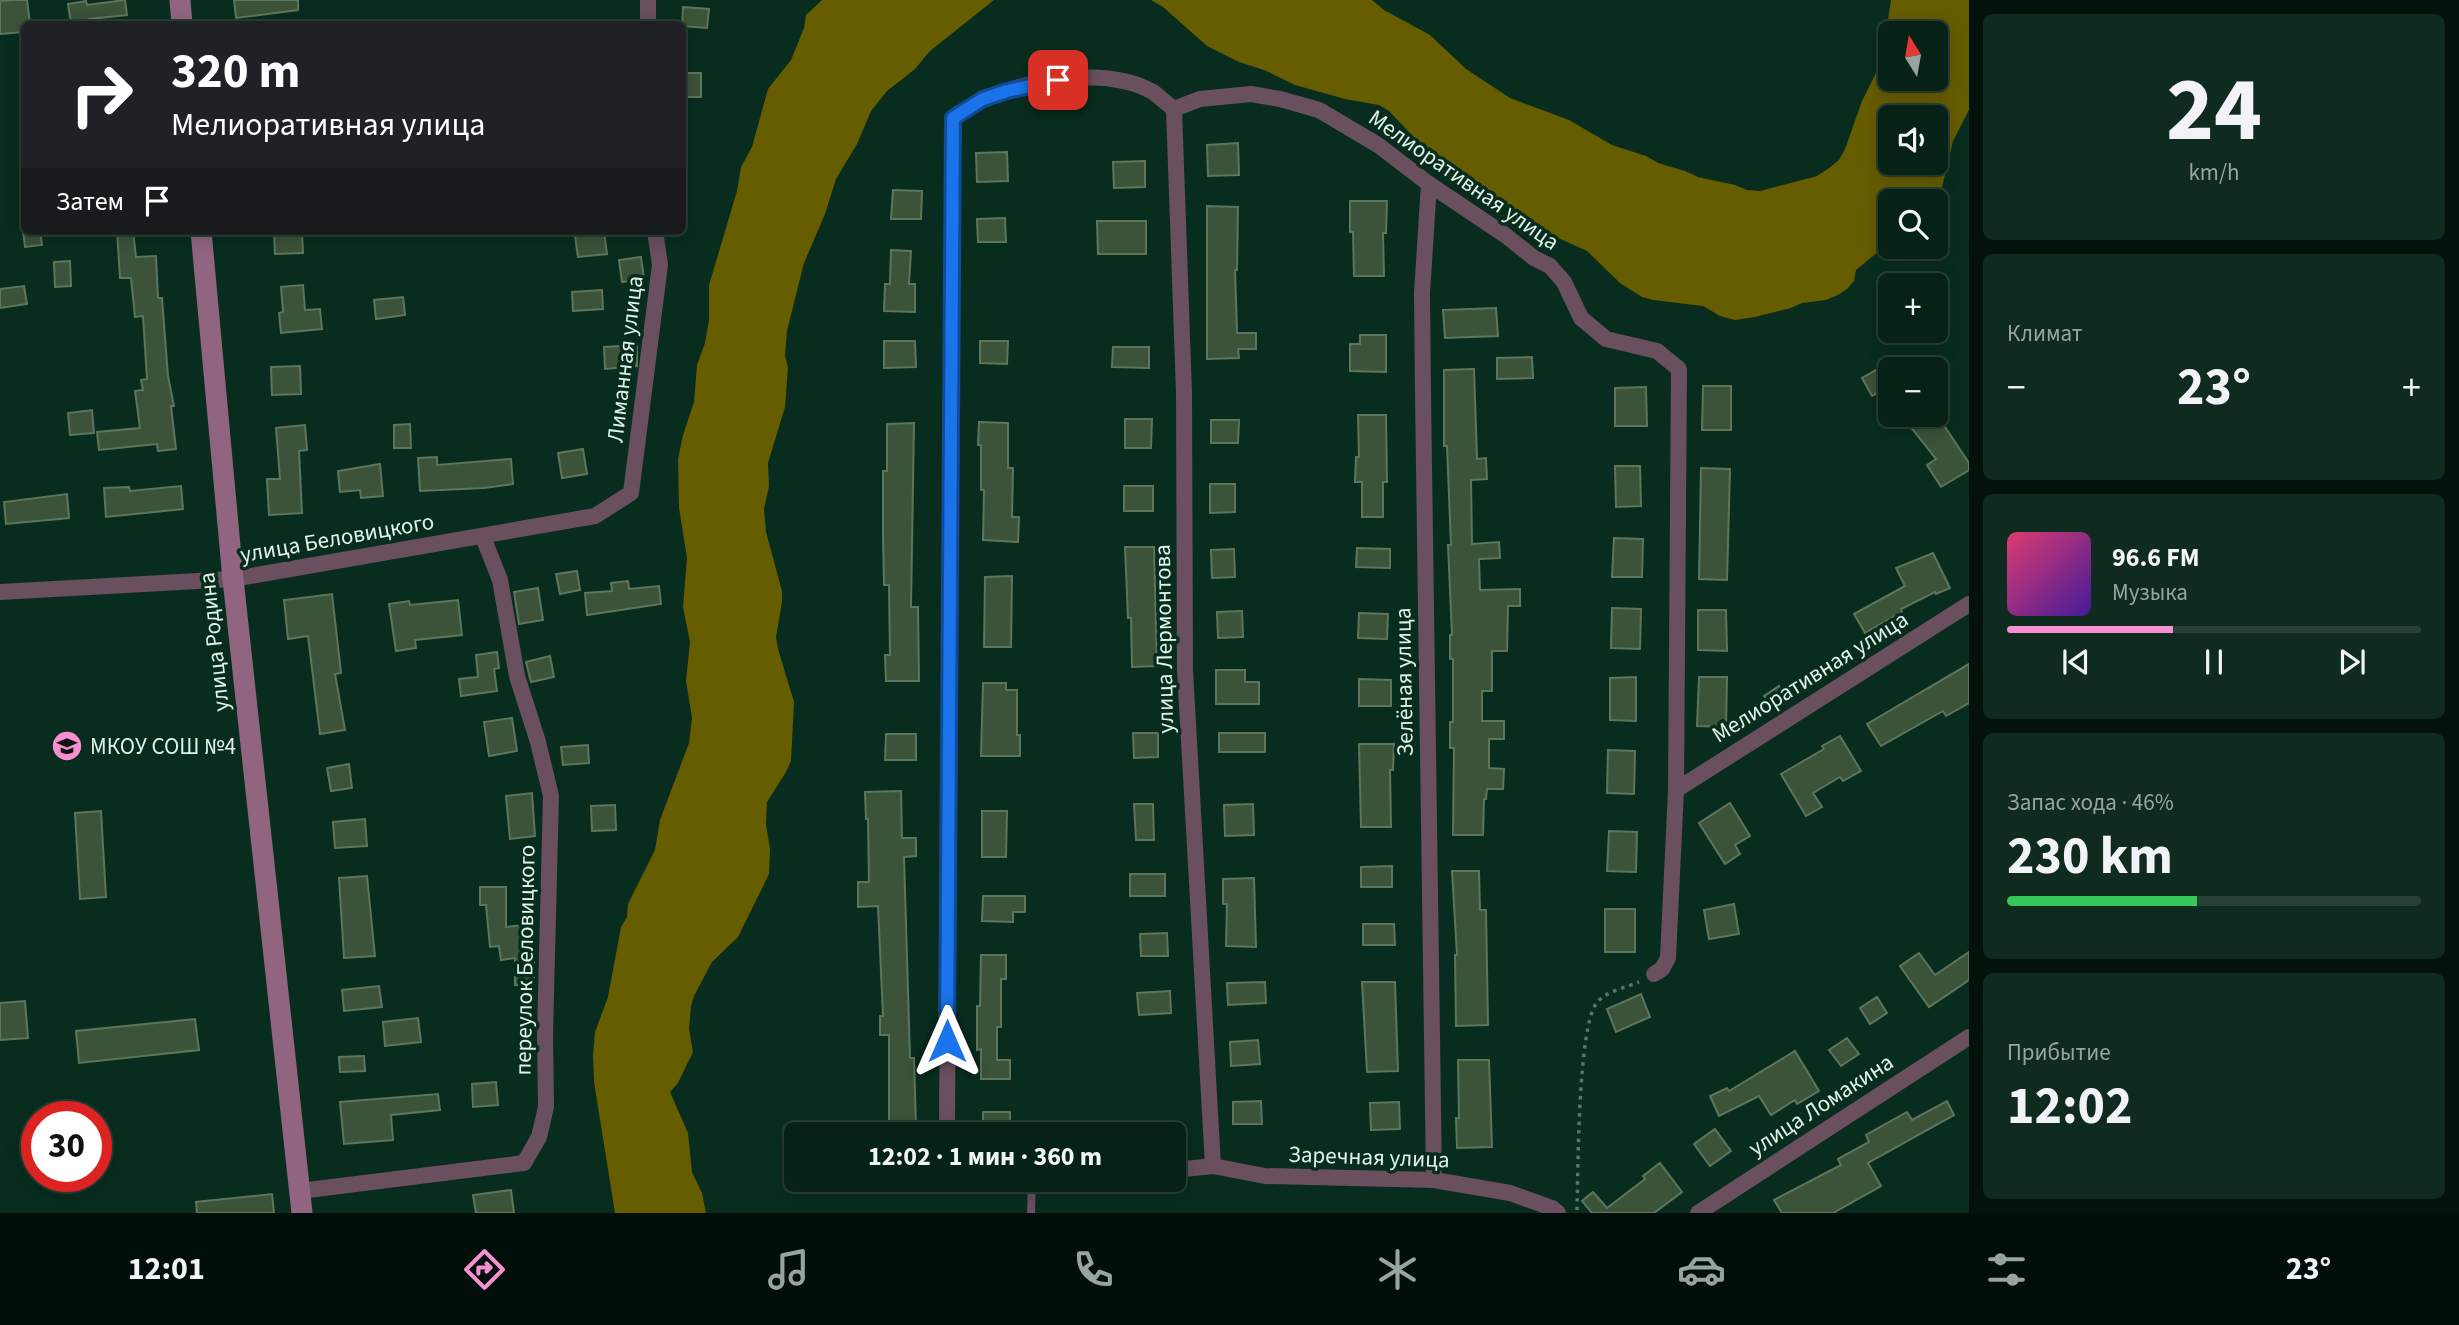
<!DOCTYPE html>
<html lang="ru">
<head>
<meta charset="utf-8">
<style>
  :root { --surface:#062216; --page:#0f2a1f; --text:#f1f3f6; --muted:#98a4a1; --line:#273f35; --accent:#f690d1 }
  body { margin:0; font-family:"Source Sans 3",sans-serif; background:var(--page); color:var(--text); height:100vh; display:flex; flex-direction:column; font-size:26px; white-space:nowrap }
  * { box-sizing:border-box; margin:0 }
  p { font-size:23px; color:var(--muted) }
  .icon { flex:none; width:38px; height:38px; fill:none; stroke:currentColor; stroke-width:2; stroke-linecap:round; stroke-linejoin:round }
  .map { position:relative; flex:1; overflow:hidden }
  .details { display:flex; flex-direction:column; gap:14px; padding:14px; background:#03130c; width:490px }
  .details>* { flex:none }
  .banner { position:absolute; left:21px; top:21px; width:665px; height:214px; border-radius:10px; box-shadow:0 4px 18px #0003,0 0 0 2px var(--line); background:#202124; color:#fff; overflow:hidden }
  .needle { width:46px; rotate:349deg }
  .fabs { position:absolute; left:1878px; top:21px; display:grid; gap:14px }
  .fabs a { display:grid; place-items:center; width:70px; height:70px; border-radius:10px; background:var(--surface); box-shadow:0 4px 18px #0003,0 0 0 2px var(--line); font-size:35px }
  .speed { position:absolute; left:21px; top:1101px; display:flex; gap:14px; font-size:35px; font-weight:700; text-align:center }
  .speed>* { display:grid; place-content:center; width:91px; height:91px; border-radius:50%; background:var(--surface); box-shadow:0 4px 18px #0003,0 0 0 2px var(--line); line-height:1 }
  .speed .limit { border:10px solid #d22; background:#fff; color:#111 }
  .pin { position:absolute; display:grid; place-items:center; width:60px; height:60px; color:#fff; margin:-30px; border-radius:14px; box-shadow:0 4px 10px #0006 }
  .me { position:absolute; width:77px; margin:-38px; rotate:0deg; stroke-linejoin:round; filter:drop-shadow(0 0 5px #0008) }
  .turn { display:flex; align-items:center; gap:24px; height:147px; padding:0 35px; font-size:32px }
  .turn .icon { width:91px; height:91px; stroke-width:2.5 }
  .turn b { display:block; font-size:49px; line-height:60px }
  .then { display:flex; align-items:center; height:66px; padding:0 35px; background:#0003; gap:14px; font-size:26px }
  .big { font-size:52px; font-weight:700; line-height:1.1 }
  .details .tile { flex:1; display:flex; flex-direction:column; justify-content:center; gap:10px; min-width:0; padding:0 24px; border-radius:10px; background:var(--page) }
  .details .dial { align-items:center; gap:0 }
  .dial b { font-size:91px; line-height:1 }
  .song { display:flex; align-items:center; gap:21px }
  .cover { width:84px; height:84px; border-radius:10px; background:linear-gradient(135deg,hsl(340 70% 55%),hsl(260 70% 35%)) }
  .played { height:7px; border-radius:4px; background:linear-gradient(90deg,var(--accent) 40%,var(--line) 40%) }
  .keys { display:flex; justify-content:space-around; direction:ltr }
  .heat { display:flex; justify-content:space-between; align-items:center; font-size:38px; direction:ltr }
  .charge { height:10px; border-radius:5px; background:linear-gradient(90deg,#34c759 46%,var(--line) 0) }
  .trip { position:absolute; left:784px; top:1122px; width:402px; height:70px; border-radius:10px; background:var(--surface); box-shadow:0 4px 18px #0003,0 0 0 2px var(--line); font-weight:700; line-height:70px; text-align:center }
  .dock { display:flex; height:112px; justify-content:space-around; align-items:center; background:#020e09; color:var(--muted) }
  .dock .icon { width:49px; height:49px }
  .dock .selected { color:var(--accent) }
  .dock b { font-size:32px; color:var(--text) }
  main { display:flex; flex:1; min-height:0 }
  .map>svg:first-child { display:block }
  .water { fill:#665c00; fill-rule:evenodd }
  .building { fill:#3b5339; stroke:#5d765b; stroke-width:2 }
  .lines { fill:none; stroke-linecap:round; stroke-linejoin:round }
  .path { stroke:#577668; stroke-width:3.5; stroke-dasharray:3.5 5; stroke-linecap:butt }
  .lane { stroke:#6a4f5f; stroke-width:8 }
  .street { stroke:#6a4f5f; stroke-width:16 }
  .secondary { stroke:#916580; stroke-width:21 }
  .route-casing { stroke:#114b97; stroke-width:18 }
  .route { stroke:#1a73e8; stroke-width:12 }
  .labels { text-anchor:middle; dominant-baseline:central; stroke-width:7; stroke-linejoin:round; paint-order:stroke }
  .street-label { font-size:23px; fill:#dff3e8; stroke:#082d1e }
  .poi-label { font-size:23px; fill:#dff3e8; stroke:#082d1e; text-anchor:start }
</style>
</head>
<body>
<main>
<div class="map">
<svg width="1969" height="1213" viewBox="0 0 1969 1213">
  <rect width="100%" height="100%" fill="#082d1e"/>
  <g class="water">
    <path d="M822 0H994L930 51 915 69 887 91 871 111 857 144 836 179 825 214 804 263 787 331 785 356 788 367 785 407 768 463 769 486 764 509 766 532 782 591V602L776 637 778 649 794 702 791 761 786 772 767 802 766 825 770 849 769 874 738 937 712 962 694 996 691 1006 689 1029 693 1052 678 1083 670 1092 688 1133 692 1172 702 1193 706 1213H615L594 1082 593 1055 595 1032 608 997 621 927 627 917 628 904 655 850 660 820 689 743 692 718 686 681 690 642 683 607 687 558 679 508 678 459 683 435 694 402 697 365 705 343 709 320V285L737 191 741 167 752 147 768 89 791 60 804 28 806 15Z"/>
    <path d="M1151 0H1372L1384 10 1430 35 1466 69 1510 98 1569 120 1612 145 1646 156 1658 163 1685 171 1698 177 1735 185 1747 190 1760 191 1817 176 1829 168 1839 160 1845 149 1862 101 1881 63 1891 0H1969V110L1953 141 1942 187 1934 201H1890V242L1856 270 1854 281 1847 289 1838 295 1826 300 1802 303 1791 308 1755 317 1735 320 1720 316 1703 306 1653 300 1642 297 1620 283 1587 251 1543 231 1532 225 1523 216 1463 186 1445 170 1389 111 1379 105 1345 99 1295 85 1264 70 1239 62 1207 46 1163 7ZM1890 33H1936V79H1890ZM1890 117H1936V163H1890Z"/>
  </g>
  <g class="building">
    <path d="M13 0H27L30 24H24V32L0 34V1Z"/>
    <path d="M125 0 127 15 89 19 90 24H71L68 4 86 1 87 5Z"/>
    <path d="M234 0H298V10L236 18Z"/>
    <path d="M683 7 709 9 707 28 682 26Z"/>
    <rect x="682" y="73" width="19" height="24"/>
    <path d="M1238 143 1239 175 1208 176 1207 145Z"/>
    <path d="M1007 152 1008 181 977 182 976 153Z"/>
    <path d="M1145 161V187L1114 188 1113 162Z"/>
    <path d="M893 190 922 191 921 219H891Z"/>
    <path d="M1350 201H1387L1386 233H1383L1384 276H1354L1353 232H1350Z"/>
    <path d="M1207 206 1238 207 1237 270H1235L1237 333H1256V349H1238L1239 358 1207 359Z"/>
    <path d="M1005 218 1006 242H978L977 219Z"/>
    <path d="M1097 221H1146V254H1098Z"/>
    <path d="M23 231H40L42 245 25 247Z"/>
    <path d="M117 231H133L136 257 156 256 158 298H162L168 376 174 406H171L176 449 158 451 157 444 99 450 97 432 140 428 135 391 143 390 141 380 147 379 143 316 135 317 131 278H120Z"/>
    <path d="M302 232 303 253 275 254 274 233Z"/>
    <path d="M604 232 607 254 578 257 575 236Z"/>
    <path d="M891 250 911 251 909 284H915V312L884 311 885 284H890Z"/>
    <path d="M641 257 644 279 622 282 619 260Z"/>
    <path d="M70 261 71 286 55 287 54 262Z"/>
    <path d="M303 285 305 310 320 309 322 329 281 333 279 313 283 312 281 287Z"/>
    <path d="M24 286 27 304 0 308V289Z"/>
    <path d="M602 290 603 309 573 311 572 292Z"/>
    <path d="M403 297 405 315 376 319 374 300Z"/>
    <path d="M1496 308 1498 336 1445 338 1443 310Z"/>
    <path d="M1360 335H1386V372L1350 371V344H1360Z"/>
    <path d="M884 341H915L916 367 884 368Z"/>
    <path d="M980 341H1008L1007 364 980 363Z"/>
    <path d="M637 345V366L605 369 604 347Z"/>
    <path d="M1113 347H1149V368L1112 367Z"/>
    <path d="M1532 357 1533 378 1497 379V358Z"/>
    <path d="M1890 362V386L1872 396 1862 378Z"/>
    <path d="M300 366 301 394 272 395 271 367Z"/>
    <path d="M1474 369 1477 459 1486 458 1487 479 1471 480 1472 544 1499 542 1500 558 1479 559 1480 590 1520 589V606H1508L1507 651H1492V691H1482V721H1504V739H1489V768L1504 769 1503 789H1487L1486 799H1484L1483 835H1453L1454 748H1450V722H1453V659H1450V635H1452L1448 545H1451L1447 446H1444V370Z"/>
    <path d="M1703 386H1731V430H1702Z"/>
    <path d="M1646 387 1647 426H1615V388Z"/>
    <path d="M92 410 94 433 70 435 68 413Z"/>
    <path d="M1358 415H1386L1387 482H1383V517H1362V482H1355L1356 457H1359Z"/>
    <path d="M1923 415H1937L1969 463V470L1941 487 1927 465 1936 459 1909 425Z"/>
    <path d="M1125 419H1152L1151 448H1125Z"/>
    <path d="M1211 420H1239L1238 443H1211Z"/>
    <path d="M979 422 1008 423V468H1013L1012 517H1019L1018 542 983 540 984 490H981V445H978Z"/>
    <path d="M914 423 911 607H918L919 681H886L885 655H890L889 585H884L883 536V471H887V424Z"/>
    <path d="M410 424 411 448H394V425Z"/>
    <path d="M305 425 307 450 299 451 302 513 269 515 267 479H280L276 428Z"/>
    <path d="M583 449 587 474 562 478 558 453Z"/>
    <path d="M437 457V465L511 459 513 484 484 488 420 491 418 458Z"/>
    <path d="M380 464 383 496 361 498 360 490 340 492 338 471Z"/>
    <path d="M1615 466H1640L1641 506 1616 507Z"/>
    <path d="M1701 468 1730 469 1727 580 1699 579Z"/>
    <path d="M1210 484H1235V512L1210 513Z"/>
    <path d="M181 486 183 509 106 517 104 488 129 487 130 491Z"/>
    <rect x="1124" y="486" width="29" height="25"/>
    <path d="M67 494 69 518 6 524 4 502Z"/>
    <path d="M1614 538 1643 539 1642 577H1612Z"/>
    <path d="M1125 547H1154L1157 666 1132 667 1131 618H1128Z"/>
    <path d="M1357 548 1390 549V568L1356 567Z"/>
    <path d="M1234 549 1235 577 1212 578 1211 550Z"/>
    <path d="M1933 553 1950 588 1936 594 1935 592 1901 609 1902 612 1865 633 1854 614 1905 586 1896 568Z"/>
    <path d="M577 571 580 590 560 594 556 574Z"/>
    <path d="M1012 576 1011 647H984L985 577Z"/>
    <path d="M628 581 629 589 659 586 661 604 587 615 585 593 612 591 611 583Z"/>
    <path d="M538 588 543 620 519 624 514 592Z"/>
    <path d="M332 594 341 673 335 674 345 730 320 734 308 636 288 639 284 600Z"/>
    <path d="M458 600 462 635 415 640 416 648 396 651 389 604 409 601 410 605Z"/>
    <path d="M1612 608 1641 609 1640 649 1611 648Z"/>
    <path d="M1698 610H1726L1727 651 1698 650Z"/>
    <path d="M1242 611 1243 637 1218 638 1217 612Z"/>
    <path d="M1359 613 1388 614 1387 639 1358 638Z"/>
    <path d="M497 652 499 668 494 669 497 691 461 696 459 679 478 677 476 655Z"/>
    <path d="M550 656 554 677 531 682 526 662Z"/>
    <path d="M1969 664V703L1946 716 1943 711 1881 746 1867 724Z"/>
    <path d="M1216 670H1245V682H1259V704H1216Z"/>
    <path d="M1636 677V721L1610 720V678Z"/>
    <path d="M1699 677H1727L1726 727 1697 726Z"/>
    <path d="M1359 679 1391 680V706H1359Z"/>
    <path d="M983 683H1006V690H1017V735H1020V756H981Z"/>
    <path d="M1779 686 1788 701 1773 710 1764 696Z"/>
    <path d="M512 718 517 751 489 756 484 722Z"/>
    <path d="M1133 733H1158V757L1134 758Z"/>
    <rect x="1219" y="733" width="46" height="19"/>
    <path d="M886 734H916V760H885Z"/>
    <path d="M1840 736 1861 771 1843 781 1840 777 1813 793 1822 807 1806 816 1781 774 1824 749 1822 746Z"/>
    <path d="M1359 744H1394L1393 770H1390L1391 827H1361Z"/>
    <path d="M588 745 589 763 563 765 561 747Z"/>
    <path d="M1608 750 1635 751 1634 794 1607 793Z"/>
    <path d="M349 764 352 788 331 791 327 768Z"/>
    <path d="M901 791 902 838H916V856L904 857 910 1058H914L916 1126H889V1035H880V1016H883L878 906 858 907V882H869L868 819H866L865 792Z"/>
    <path d="M532 793 535 836 510 839 506 796Z"/>
    <path d="M1730 803 1750 836 1735 845 1740 854 1725 864 1699 823Z"/>
    <path d="M1134 804H1153L1154 840H1136Z"/>
    <path d="M1253 804 1254 835 1225 836 1224 805Z"/>
    <path d="M615 805 616 830 592 831 591 806Z"/>
    <path d="M101 811 106 897 80 899 75 813Z"/>
    <path d="M982 811H1007L1006 857H982Z"/>
    <path d="M365 819 367 846 335 848 333 822Z"/>
    <path d="M1609 831 1637 832 1636 872 1607 871Z"/>
    <path d="M1392 866V887H1361V867Z"/>
    <path d="M1452 871H1479L1480 910H1486L1488 1025 1456 1026 1455 955H1457Z"/>
    <rect x="1130" y="874" width="35" height="22"/>
    <path d="M367 876 375 956 344 958 339 878Z"/>
    <path d="M1254 878 1256 947 1226 946 1227 904H1223V879Z"/>
    <path d="M480 887H506V927L530 924 534 962V986L515 985V958L501 960 499 946 490 947 486 905H480Z"/>
    <path d="M983 896H1025V912H1013V922L982 921Z"/>
    <path d="M1734 904 1739 934 1709 939 1704 910Z"/>
    <rect x="1605" y="909" width="30" height="43"/>
    <path d="M1363 924H1394L1395 945H1363Z"/>
    <path d="M1167 933 1168 956H1141L1140 934Z"/>
    <path d="M1969 952V980L1929 1007 1900 966 1919 953 1935 975Z"/>
    <path d="M981 955H1006V979H1001V1027H997V1060H1010V1079H981V1049L977 1050V1006H980Z"/>
    <path d="M1265 982 1266 1003 1228 1005 1227 983Z"/>
    <path d="M1362 982H1395L1398 1071 1367 1072Z"/>
    <path d="M379 986 382 1007 344 1011 342 990Z"/>
    <path d="M1170 991 1171 1013 1139 1015 1137 993Z"/>
    <path d="M1641 994 1650 1017 1616 1032 1607 1009Z"/>
    <path d="M1877 997 1887 1013 1870 1024 1860 1008Z"/>
    <path d="M25 1001 28 1038 0 1040V1003Z"/>
    <path d="M418 1018 421 1042 385 1046 383 1022Z"/>
    <path d="M195 1019 199 1050 79 1063 76 1031Z"/>
    <path d="M1847 1038 1859 1054 1841 1066 1829 1050Z"/>
    <path d="M1258 1040 1260 1064 1231 1066 1230 1042Z"/>
    <path d="M1795 1051 1819 1091 1797 1104 1795 1100 1771 1115 1759 1096 1719 1116 1710 1096 1727 1088 1729 1091Z"/>
    <path d="M364 1056 365 1071 340 1072 339 1057Z"/>
    <path d="M1458 1060H1489L1492 1147 1457 1148 1456 1118H1459Z"/>
    <path d="M496 1082 498 1105 473 1107 472 1084Z"/>
    <path d="M438 1094 440 1110 391 1115 393 1140 344 1144 340 1102Z"/>
    <path d="M1261 1101 1262 1124H1233V1102Z"/>
    <path d="M1947 1101 1954 1115 1868 1163 1881 1186 1833 1213H1782L1774 1200 1841 1165 1838 1159 1869 1142 1866 1135 1907 1112 1912 1120Z"/>
    <path d="M1399 1102 1400 1129 1371 1130 1370 1103Z"/>
    <rect x="983" y="1112" width="27" height="21"/>
    <path d="M1715 1129 1731 1151 1710 1166 1694 1144Z"/>
    <path d="M1660 1163 1682 1192 1654 1213H1592L1582 1201 1593 1192 1607 1208 1645 1179 1643 1176Z"/>
    <path d="M511 1190 514 1213H476L473 1195Z"/>
    <path d="M272 1194 274 1213H197L196 1202Z"/>
  </g>
  <g class="lines">
    <path class="path" d="M1577 1210C1578 1172 1578 1029 1596 1004 1605 991 1625 988 1639 982"/>
    <path class="lane" d="M1031 1213 1032 1180"/>
    <g class="street">
      <path d="M648 0V24"/>
      <path d="M1174 109 1184 393 1185 670 1213 1166"/>
      <path d="M1429 184 1422 293 1423 394 1434 1180"/>
      <path d="M0 592 233 579 595 516 631 493 660 265 655 231"/>
      <path d="M1654 974 1662 969 1668 958 1676 790"/>
      <path d="M949 1134 947 1123 953 118C963 112 974 104 985 99 1031 79 1108 66 1153 92 1160 97 1167 104 1174 109L1200 99 1251 94 1280 99 1319 110 1378 145 1429 184 1505 235 1534 258 1550 266 1564 282 1581 318 1606 339 1657 351 1679 369 1676 790 1969 604"/>
      <path d="M1174 1170 1213 1166 1265 1176 1434 1180 1510 1193 1552 1208 1558 1213"/>
      <path d="M1017 1180H1046"/>
      <path d="M300 1191 524 1163 539 1137 546 1107 545 1034 551 796 538 742 517 676 500 580 483 537"/>
      <path d="M1698 1213 1969 1037"/>
    </g>
    <g class="secondary">
      <path d="M180 0 182 24"/>
      <path d="M201 231 233 579 302 1213"/>
    </g>
  </g>
  <g class="lines">
    <g class="route-casing">
      <path id="route" d="M947 1041 953 118 983 99 1007 91 1058 80"/>
    </g>
    <use href="#route" class="route"/>
  </g>
  <defs>
    <g id="school-disc" transform="scale(1.575)"><circle r="9.5" fill="#f690d1" stroke="#082d1e"/><path d="M0-5L7-2L0 1L-7-2ZM-4 1L0 2.5L4 1V4Q0 6-4 4Z" fill="#111"/></g>
  </defs>
  <g fill-rule="evenodd">
    <use href="#school-disc" x="67" y="746"/>
  </g>
  <g class="labels">
    <g class="street-label">
      <text transform="translate(1464 180) rotate(35)">Мелиоративная улица</text>
      <text transform="translate(625 359) rotate(-83)">Лиманная улица</text>
      <text transform="translate(337 538) rotate(-10)">улица Беловицкого</text>
      <text transform="translate(1164 639) rotate(-91)">улица Лермонтова</text>
      <text transform="translate(214 642) rotate(-96)">улица Родина</text>
      <text transform="translate(1810 677) rotate(-32)">Мелиоративная улица</text>
      <text transform="translate(1404 682) rotate(-91)">Зелёная улица</text>
      <text transform="translate(525 960) rotate(-89)">переулок Беловицкого</text>
      <text transform="translate(1821 1105) rotate(-33)">улица Ломакина</text>
      <text transform="translate(1369 1157) rotate(2)">Заречная улица</text>
    </g>
    <g class="poi-label">
      <text x="90" y="746">МКОУ СОШ №4</text>
    </g>
  </g>
</svg>
<div class="fabs">
<a><svg class="needle" viewBox="-14 -14 28 28"><path d="M0-13l5 13h-10z" fill="#e53935"/><path d="M0 13l5-13h-10z" fill="#98a4a1"/></svg></a>
<a><svg class="icon" aria-label="sound" viewBox="0 0 24 24"><path d="M4 9h4l5-4v14l-5-4H4zM17 9q2 3 0 6"/></svg></a>
<a><svg class="icon" aria-label="search" viewBox="0 0 24 24"><circle cx="10" cy="10" r="6"/><path d="M15 15l6 6"/></svg></a>
<a>+</a>
<a>−</a>
</div>
<div class="speed"><div class="limit">30</div></div>
<div class="pin" style="left:1058px;top:80px;background:#d93025"><svg class="icon" aria-label="arrive" viewBox="0 0 24 24"><path d="M6 21V4h12l-3 4 3 4H6"/></svg></div>
<svg class="me" style="left:947px;top:1041px" viewBox="-20 -20 40 40"><path d="M0-17L14 15 0 8-14 15z" fill="#1a73e8" stroke="#fff" stroke-width="4"/></svg>
<div class="trip">12:02 · 1 мин · 360 m</div>
<div class="banner">
<div class="turn"><svg class="icon" aria-label="right" viewBox="0 0 24 24"><path d="M7 20v-9h11M14 6l5 5-5 5"/></svg><div><b>320 m</b>Мелиоративная улица</div></div>
<div class="then">Затем<svg class="icon" aria-label="arrive" viewBox="0 0 24 24"><path d="M6 21V4h12l-3 4 3 4H6"/></svg></div>
</div>
</div>
<section class="details">
<div class="tile dial"><b>24</b><p>km/h</p></div>
<div class="tile"><p>Климат</p>
<div class="heat"><a>−</a><b class="big">23°</b><a>+</a></div>
</div>
<div class="tile">
<div class="song"><i class="cover"></i><div><b>96.6 FM</b><p>Музыка</p></div></div>
<div class="played"></div>
<div class="keys"><svg class="icon" aria-label="previous" viewBox="0 0 24 24"><path d="M18 5L8 12l10 7zM5 5v14"/></svg><svg class="icon" aria-label="pause" viewBox="0 0 24 24"><path d="M8 5v14M16 5v14"/></svg><svg class="icon" aria-label="next" viewBox="0 0 24 24"><path d="M6 5l10 7-10 7zM19 5v14"/></svg></div>
</div>
<div class="tile"><p>Запас хода · 46%</p><b class="big">230 km</b><div class="charge"></div></div>
<div class="tile"><p>Прибытие</p><b class="big">12:02</b></div>
</section>
</main>
<nav class="dock">
<b>12:01</b>
<svg class="icon selected" aria-label="directions" viewBox="0 0 24 24"><path d="M12 3l9 9-9 9-9-9zM9 14v-3h6M13 9l2 2-2 2"/></svg>
<svg class="icon" aria-label="music" viewBox="0 0 24 24"><path d="M9 18V5l10-2v13"/><circle cx="6" cy="18" r="3"/><circle cx="16" cy="16" r="3"/></svg>
<svg class="icon" aria-label="phone" viewBox="0 0 24 24"><path d="M5 4h4l2 5-3 2q2 4 5 5l2-3 5 2v4C11 20 4 13 5 4z"/></svg>
<svg class="icon" aria-label="climate" viewBox="0 0 24 24"><path d="M12 3v18M4 7l16 10M4 17L20 7"/></svg>
<svg class="icon" aria-label="car" viewBox="0 0 24 24"><path d="M5 17H2v-5l4-1 3-4h7l3 4 3 1v5h-3M9 17h6M6 11h13"/><circle cx="7" cy="17" r="2"/><circle cx="17" cy="17" r="2"/></svg>
<svg class="icon" aria-label="filters" viewBox="0 0 24 24"><path d="M4 7h16M4 17h16"/><circle cx="9" cy="7" r="2"/><circle cx="15" cy="17" r="2"/></svg>
<b>23°</b>
</nav>
</body>
</html>
